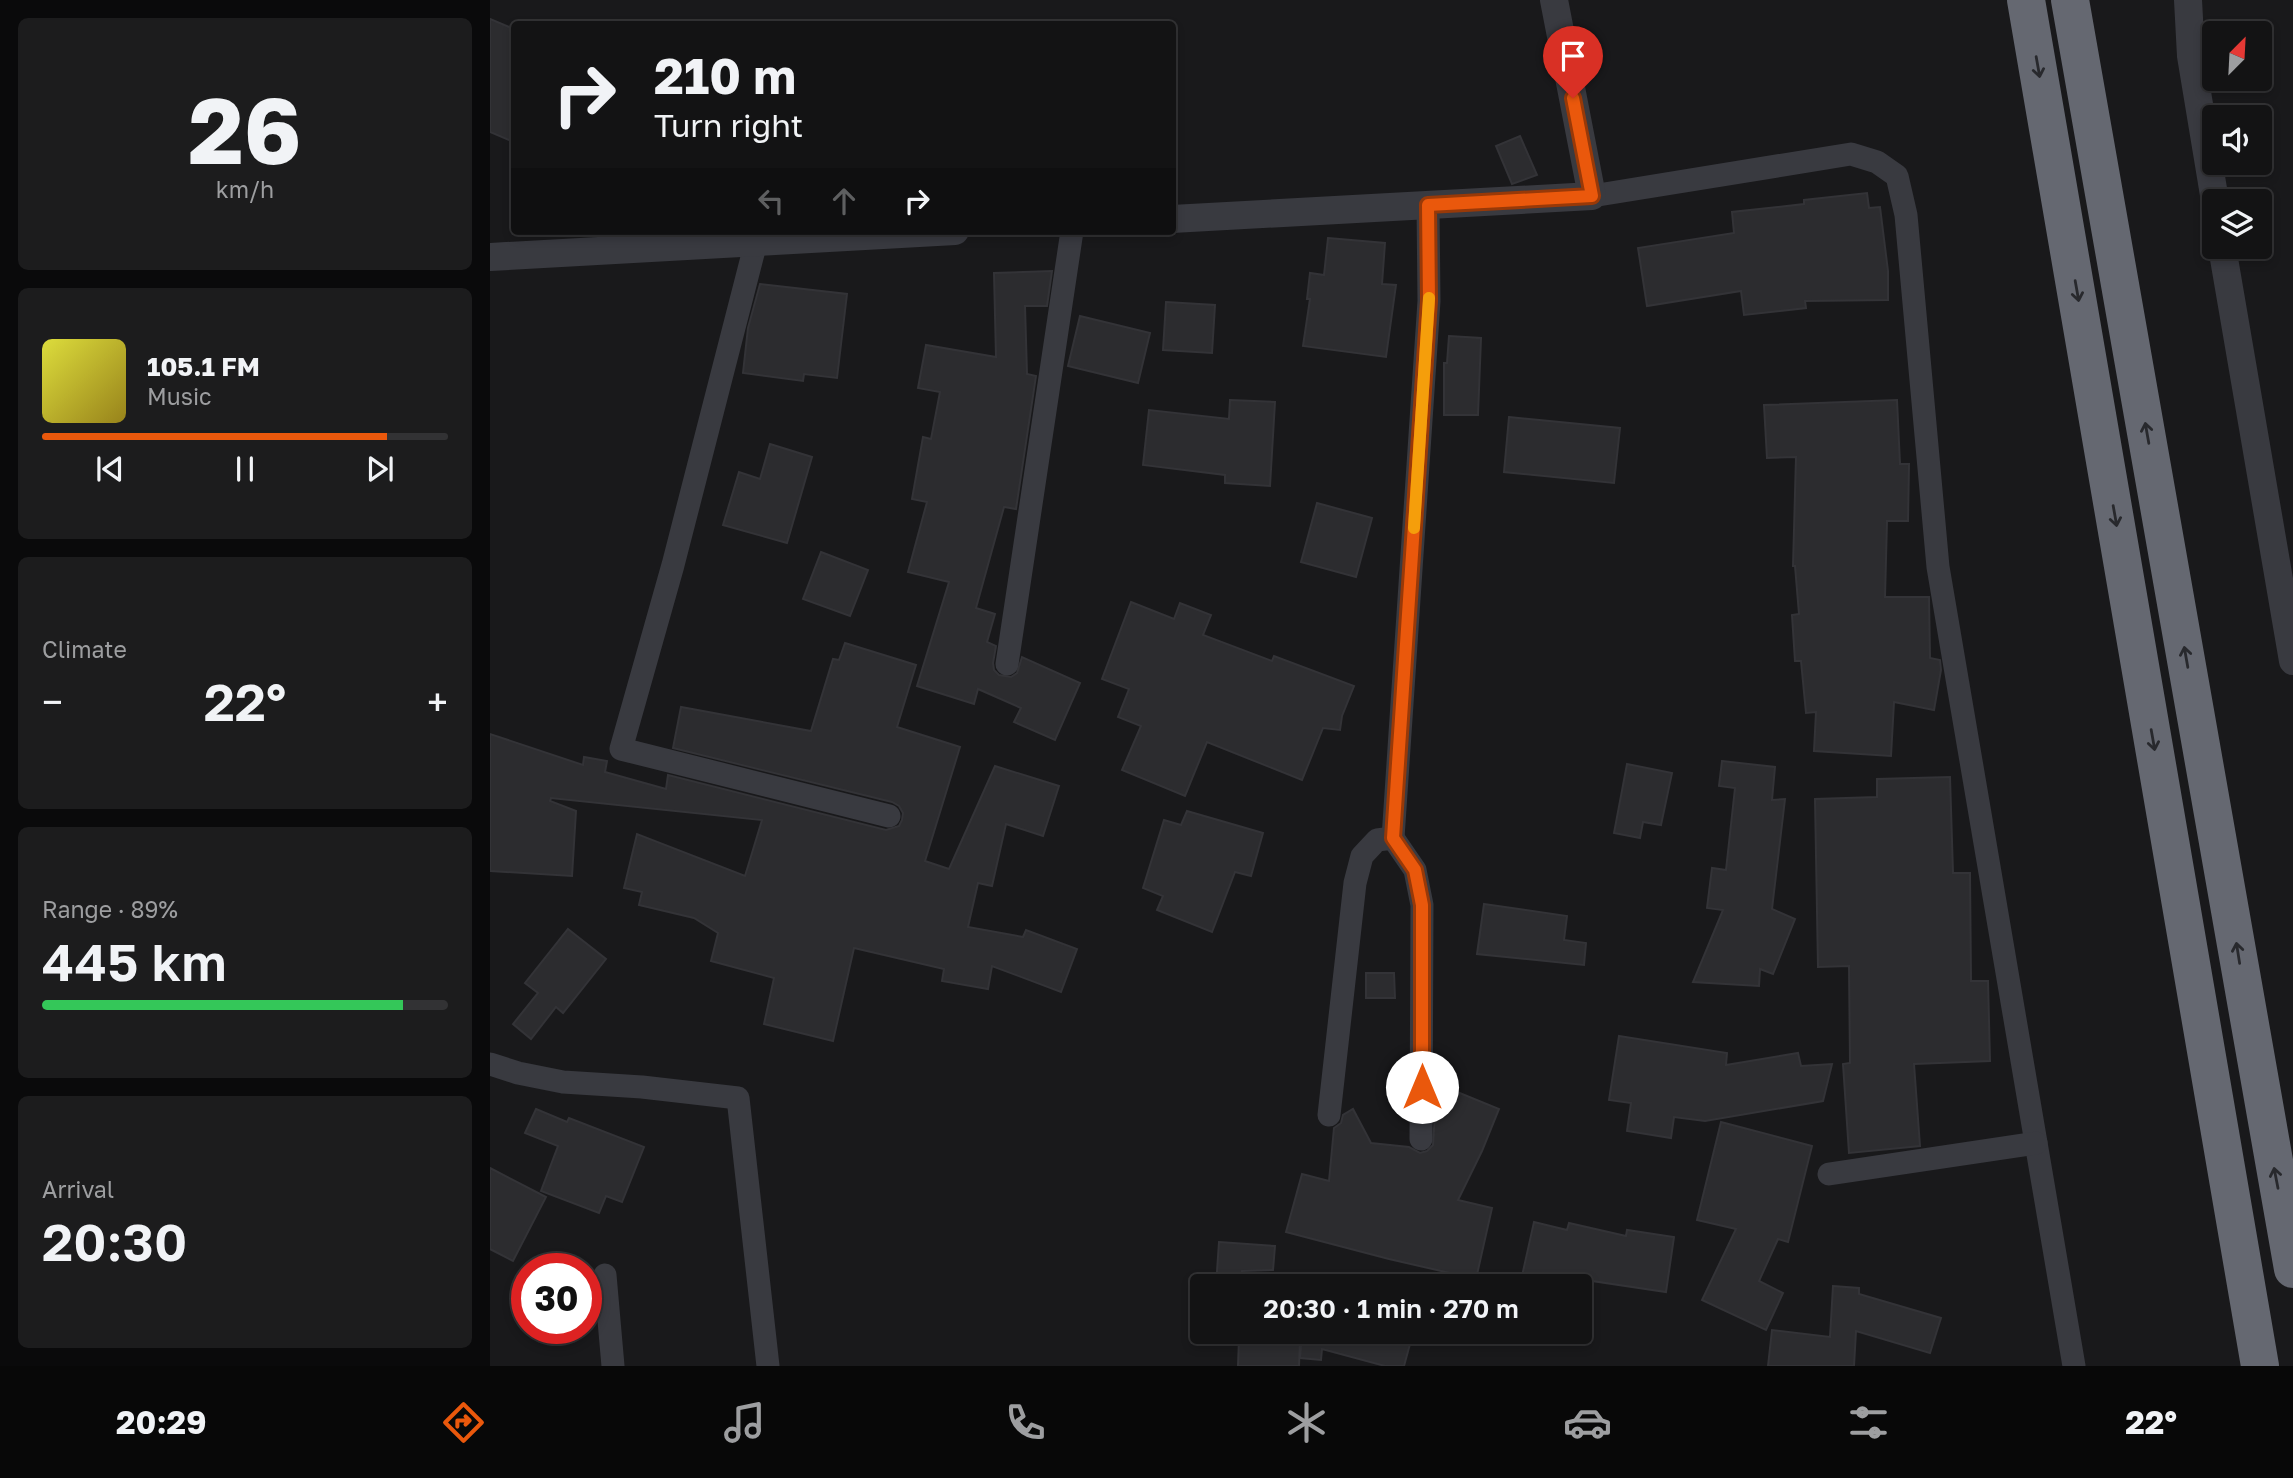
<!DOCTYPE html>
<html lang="en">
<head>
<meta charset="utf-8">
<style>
  :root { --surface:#131314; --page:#1c1c1d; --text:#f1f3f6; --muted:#9d9ea0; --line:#323234; --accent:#ea580c }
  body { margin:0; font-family:"Golos Text",sans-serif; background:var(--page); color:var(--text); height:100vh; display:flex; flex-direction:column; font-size:26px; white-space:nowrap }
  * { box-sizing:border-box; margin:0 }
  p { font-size:23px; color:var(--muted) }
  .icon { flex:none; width:38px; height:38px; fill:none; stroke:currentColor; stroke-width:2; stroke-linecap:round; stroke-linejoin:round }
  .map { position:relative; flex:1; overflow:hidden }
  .sheet { display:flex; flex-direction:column; gap:18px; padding:18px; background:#0a0a0b; width:490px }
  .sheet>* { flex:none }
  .guide { position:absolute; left:21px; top:21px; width:665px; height:214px; border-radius:7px; box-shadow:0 4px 10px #0003,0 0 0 2px var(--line); background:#131314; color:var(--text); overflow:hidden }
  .needle { width:46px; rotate:24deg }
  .buttons { position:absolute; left:1712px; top:21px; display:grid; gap:14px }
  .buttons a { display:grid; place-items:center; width:70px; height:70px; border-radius:7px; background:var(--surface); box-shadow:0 4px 10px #0003,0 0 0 2px var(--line); font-size:35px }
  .speed { position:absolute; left:21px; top:1253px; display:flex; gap:14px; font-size:35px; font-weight:700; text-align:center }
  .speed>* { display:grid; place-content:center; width:91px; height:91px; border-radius:50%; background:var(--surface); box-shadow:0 4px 10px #0003,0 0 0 2px var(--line); line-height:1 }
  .speed .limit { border:10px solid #d22; background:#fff; color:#111 }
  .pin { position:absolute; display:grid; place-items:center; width:60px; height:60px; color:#fff; margin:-72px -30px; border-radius:50% 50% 50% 0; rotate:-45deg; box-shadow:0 0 7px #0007 }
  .pin .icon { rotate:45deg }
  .me { position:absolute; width:77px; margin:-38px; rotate:0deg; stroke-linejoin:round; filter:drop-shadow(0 0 5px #0008) }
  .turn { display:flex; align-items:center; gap:24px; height:147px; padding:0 28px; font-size:32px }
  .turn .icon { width:91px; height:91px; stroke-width:2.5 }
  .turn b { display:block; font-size:49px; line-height:60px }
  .lanes { display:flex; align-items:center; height:66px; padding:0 28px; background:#0003; justify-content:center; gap:35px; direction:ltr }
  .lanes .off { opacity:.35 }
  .big { font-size:52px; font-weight:600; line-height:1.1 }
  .sheet .card { flex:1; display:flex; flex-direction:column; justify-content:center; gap:10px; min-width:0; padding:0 24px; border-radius:10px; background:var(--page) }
  .sheet .dial { align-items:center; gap:0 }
  .dial b { font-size:91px; line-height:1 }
  .song { display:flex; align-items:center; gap:21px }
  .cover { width:84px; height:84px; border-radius:10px; background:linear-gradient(135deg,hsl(60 70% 55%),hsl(50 70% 35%)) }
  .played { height:7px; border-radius:4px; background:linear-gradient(90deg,var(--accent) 85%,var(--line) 85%) }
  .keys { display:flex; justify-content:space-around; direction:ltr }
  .heat { display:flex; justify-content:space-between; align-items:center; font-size:38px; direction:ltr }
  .charge { height:10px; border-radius:5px; background:linear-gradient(90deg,#34c759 89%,var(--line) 0) }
  .trip { position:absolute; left:700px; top:1274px; width:402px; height:70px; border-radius:7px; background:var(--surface); box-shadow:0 4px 10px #0003,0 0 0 2px var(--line); font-weight:600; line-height:70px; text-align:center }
  .dock { display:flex; height:112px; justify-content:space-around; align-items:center; background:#080808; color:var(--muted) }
  .dock .icon { width:49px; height:49px }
  .dock .current { color:var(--accent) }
  .dock b { font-size:32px; color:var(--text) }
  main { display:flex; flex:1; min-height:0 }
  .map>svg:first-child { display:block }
  .building { fill:#2c2c2f; stroke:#333337; stroke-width:2 }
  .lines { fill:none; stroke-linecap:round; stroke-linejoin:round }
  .minor { stroke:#393a40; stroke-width:23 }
  .tertiary { stroke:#393a40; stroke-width:28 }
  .motorway { stroke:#656871; stroke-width:38 }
  .oneway { stroke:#28292d }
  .route-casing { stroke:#983908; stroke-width:18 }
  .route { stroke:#ea580c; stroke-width:12 }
  .slow { stroke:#f59e0b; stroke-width:12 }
</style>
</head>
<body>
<main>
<section class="sheet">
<div class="card dial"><b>26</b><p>km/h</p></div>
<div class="card">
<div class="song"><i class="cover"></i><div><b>105.1 FM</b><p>Music</p></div></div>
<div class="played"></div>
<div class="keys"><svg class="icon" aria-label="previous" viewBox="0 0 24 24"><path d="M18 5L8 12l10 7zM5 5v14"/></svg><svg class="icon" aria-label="pause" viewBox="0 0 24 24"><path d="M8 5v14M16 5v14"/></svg><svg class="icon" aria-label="next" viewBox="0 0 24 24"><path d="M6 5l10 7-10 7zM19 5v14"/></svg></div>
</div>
<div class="card"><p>Climate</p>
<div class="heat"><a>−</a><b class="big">22°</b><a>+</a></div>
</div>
<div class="card"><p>Range · 89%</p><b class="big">445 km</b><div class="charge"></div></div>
<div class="card"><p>Arrival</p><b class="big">20:30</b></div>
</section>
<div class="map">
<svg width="1803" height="1366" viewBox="0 0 1803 1366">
  <rect width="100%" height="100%" fill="#19191b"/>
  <g class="building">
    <path d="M0 19 24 29V142L0 132Z"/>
    <path d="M1030 136 1047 175 1022 184 1006 146Z"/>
    <path d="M1377 193 1379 208 1390 207 1398 271V300L1315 301 1316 308 1254 315 1251 291 1157 306 1148 248 1244 233 1242 212 1314 204V200Z"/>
    <path d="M838 238 895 243 892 284 906 285 896 357 813 346 820 299H817L820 273 834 275Z"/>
    <path d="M562 271 557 306H535L537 374 546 376 526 509 514 507 486 608 505 614 497 642 506 646 503 663 504 670 509 675 521 677 527 673 532 657 590 683 565 740 524 722 531 708 488 689 484 704 427 686 459 582 418 572 437 502 422 499 433 437 441 439 450 392 428 388 436 345 506 357 504 273Z"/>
    <path d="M270 284 357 294 347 378 314 374 313 381 253 373 258 328Z"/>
    <path d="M676 302 725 305 722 353 673 350Z"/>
    <path d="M590 316 660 333 648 383 578 366Z"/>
    <path d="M959 336 991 338 988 415H954V363H957Z"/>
    <path d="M740 400 785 402 780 486 735 483V475L653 465 659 410 739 419Z"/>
    <path d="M1407 400 1410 464H1419L1418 521H1397L1395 597H1439L1440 658 1450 660 1451 670 1444 710 1404 702 1401 756 1324 751 1326 712 1316 713 1311 661H1305L1302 615 1309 614 1305 566H1303L1306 457 1277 458 1274 405Z"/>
    <path d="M1019 417 1130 428 1124 483 1014 472Z"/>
    <path d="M280 444 322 457 297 543 233 525 249 472 270 479Z"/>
    <path d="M827 503 882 518 866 577 811 562Z"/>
    <path d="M331 552 378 570 360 616 313 599Z"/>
    <path d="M641 602 684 619 690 603 721 615 713 635 782 661 784 656 864 686 852 716 850 730 833 728 812 780 717 742 695 796 632 770 651 726 628 717 639 689 612 679Z"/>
    <path d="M355 643 426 665 407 727 470 747 435 861 459 869 505 766 569 786 553 836 516 824 502 886 488 883 478 927 533 937 536 930 587 949 571 992 502 966 498 989 452 981 454 969 364 948 343 1041 274 1024 284 978 221 961 228 933 204 918 149 905 152 892 134 888 147 834 255 876 272 820 61 798 60 801 86 811 82 876 0 871V734L93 765 94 757 117 761 115 772 176 789 178 775 396 830 409 826 412 820 413 813 409 806 402 802 183 748 191 707 321 731 343 659 349 660Z"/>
    <path d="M1232 761 1285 767 1282 800 1295 799 1282 909 1305 919 1283 974 1270 969 1269 986 1203 982 1233 910 1217 908 1222 868 1236 870 1245 788 1229 786Z"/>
    <path d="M1137 764 1182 773 1171 825 1153 822 1150 838 1124 833Z"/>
    <path d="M1460 777 1463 873H1480L1481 981H1498L1500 1061 1424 1064 1430 1146 1359 1153 1353 1064 1360 1063 1359 966 1328 967 1325 799 1387 797V779Z"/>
    <path d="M697 811 773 833 761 876 745 872 722 932 667 910 673 896 653 888 674 820 691 825Z"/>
    <path d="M994 904 1077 916 1074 940 1096 943 1094 965 987 954Z"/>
    <path d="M78 929 116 959 73 1013 66 1007 41 1039 23 1024 48 993 35 983Z"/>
    <path d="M876 973H904L905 998H876Z"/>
    <path d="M1129 1036 1237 1053 1236 1065 1308 1053 1311 1066 1342 1064 1333 1101 1215 1121 1184 1117 1181 1138 1137 1131 1141 1103 1119 1100Z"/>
    <path d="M955 1087 1009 1109 992 1151 968 1200 1002 1208 986 1279 899 1259 796 1232 812 1174 839 1181 844 1128 851 1123 853 1115 863 1109 881 1143 919 1147 930 1153 937 1151 943 1145 945 1113Z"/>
    <path d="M46 1109 77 1122 79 1118 154 1147 132 1202 116 1196 109 1213 51 1191 68 1146 35 1133Z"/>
    <path d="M1231 1122 1322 1146 1298 1242 1288 1239 1269 1281 1293 1293 1276 1330 1212 1300 1246 1229 1207 1220Z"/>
    <path d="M0 1168 56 1197 23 1261 0 1249Z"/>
    <path d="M1044 1222 1077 1230 1079 1223 1136 1236 1137 1230 1184 1237 1176 1292 1095 1280 1093 1290 1090 1289V1286H1077L1032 1276Z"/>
    <path d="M729 1242 785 1246 783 1270 752 1271 750 1286H726Z"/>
    <path d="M1343 1286 1369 1288V1294L1451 1318 1440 1353 1366 1331 1364 1366H1278L1282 1330 1340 1337Z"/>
    <path d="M812 1332 862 1336 863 1332H873L920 1344 914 1366H895L832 1349 831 1360 810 1358Z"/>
    <path d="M749 1338 810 1339 809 1366H748Z"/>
  </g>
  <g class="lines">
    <g class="minor">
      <path d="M1102 196 1361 154 1387 162 1407 176 1416 215 1448 567 1584 1366"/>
      <path d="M266 242 183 565 131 749 399 816"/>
      <path d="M517 664 582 231"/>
      <path d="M903 838 939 301 938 205"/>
      <path d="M0 1064 28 1073 73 1082 152 1087 248 1098 278 1366"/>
      <path d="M839 1115 865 883 872 856 887 840 903 838 925 870 932 905 931 1139"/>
      <path d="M1339 1174 1546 1143"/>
      <path d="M115 1275 123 1366"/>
    </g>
    <g class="tertiary">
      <path d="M1698 0 1701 56 1725 201"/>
      <path d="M682 219 1102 196 1064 0"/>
      <path d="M1732 247 1803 661"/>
      <path d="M0 257 465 231"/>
    </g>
    <g class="motorway">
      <path d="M1536 0 1770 1366"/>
      <path d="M1580 0 1803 1269"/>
    </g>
  </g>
  <defs><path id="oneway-shaft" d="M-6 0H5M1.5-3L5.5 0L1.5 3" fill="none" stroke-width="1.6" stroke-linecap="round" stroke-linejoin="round" transform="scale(1.75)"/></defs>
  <g class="oneway">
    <use href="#oneway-shaft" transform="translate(1548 67) rotate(80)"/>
    <use href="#oneway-shaft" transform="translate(1587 291) rotate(80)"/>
    <use href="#oneway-shaft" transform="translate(1657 433) rotate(-100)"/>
    <use href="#oneway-shaft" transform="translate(1625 516) rotate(80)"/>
    <use href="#oneway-shaft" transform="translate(1696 657) rotate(-100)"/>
    <use href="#oneway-shaft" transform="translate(1663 740) rotate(80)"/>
    <use href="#oneway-shaft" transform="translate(1748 953) rotate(-99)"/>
    <use href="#oneway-shaft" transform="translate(1786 1178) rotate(-101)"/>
  </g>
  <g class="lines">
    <g class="route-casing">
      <path id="route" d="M932 1087V905L925 870 903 838 939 301 938 205 1102 196 1083 98"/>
    </g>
    <use href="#route" class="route"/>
    <path class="slow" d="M924 528 939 298"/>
  </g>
</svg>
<div class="buttons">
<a><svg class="needle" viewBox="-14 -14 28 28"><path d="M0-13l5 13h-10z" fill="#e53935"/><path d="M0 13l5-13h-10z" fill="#9d9ea0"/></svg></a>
<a><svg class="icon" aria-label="sound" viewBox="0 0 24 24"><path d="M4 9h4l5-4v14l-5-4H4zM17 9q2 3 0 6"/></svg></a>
<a><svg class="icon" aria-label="layers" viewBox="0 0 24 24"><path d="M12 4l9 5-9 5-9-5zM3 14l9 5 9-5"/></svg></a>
</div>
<div class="speed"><div class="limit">30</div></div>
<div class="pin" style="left:1083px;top:98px;background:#d93025"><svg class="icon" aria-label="arrive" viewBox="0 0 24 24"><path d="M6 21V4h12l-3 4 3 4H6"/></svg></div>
<svg class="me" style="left:932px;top:1087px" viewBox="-20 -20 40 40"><circle r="19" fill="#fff"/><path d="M0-13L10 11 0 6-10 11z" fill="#ea580c"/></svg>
<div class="trip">20:30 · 1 min · 270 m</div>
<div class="guide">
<div class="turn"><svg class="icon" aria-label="right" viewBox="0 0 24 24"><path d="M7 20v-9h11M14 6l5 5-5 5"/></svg><div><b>210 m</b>Turn right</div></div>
<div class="lanes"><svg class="icon off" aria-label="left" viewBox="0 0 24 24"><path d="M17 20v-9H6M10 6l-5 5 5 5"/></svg><svg class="icon off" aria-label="ahead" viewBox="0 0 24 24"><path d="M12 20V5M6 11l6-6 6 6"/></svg><svg class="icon" aria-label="right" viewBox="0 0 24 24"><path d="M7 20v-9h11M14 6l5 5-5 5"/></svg></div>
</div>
</div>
</main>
<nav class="dock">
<b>20:29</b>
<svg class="icon current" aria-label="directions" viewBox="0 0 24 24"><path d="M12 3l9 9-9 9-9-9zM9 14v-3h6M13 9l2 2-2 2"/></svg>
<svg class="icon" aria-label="music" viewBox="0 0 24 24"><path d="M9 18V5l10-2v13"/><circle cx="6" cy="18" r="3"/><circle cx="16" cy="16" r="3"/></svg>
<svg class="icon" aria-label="phone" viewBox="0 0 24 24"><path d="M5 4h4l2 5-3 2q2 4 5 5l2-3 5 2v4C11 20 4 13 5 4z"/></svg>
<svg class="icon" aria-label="climate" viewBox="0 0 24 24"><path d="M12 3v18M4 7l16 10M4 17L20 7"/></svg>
<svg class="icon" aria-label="car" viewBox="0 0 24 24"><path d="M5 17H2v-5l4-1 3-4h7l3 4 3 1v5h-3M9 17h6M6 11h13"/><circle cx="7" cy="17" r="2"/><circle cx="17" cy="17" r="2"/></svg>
<svg class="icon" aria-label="filters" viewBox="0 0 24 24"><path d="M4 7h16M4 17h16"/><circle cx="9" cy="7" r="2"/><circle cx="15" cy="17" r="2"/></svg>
<b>22°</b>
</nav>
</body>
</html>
